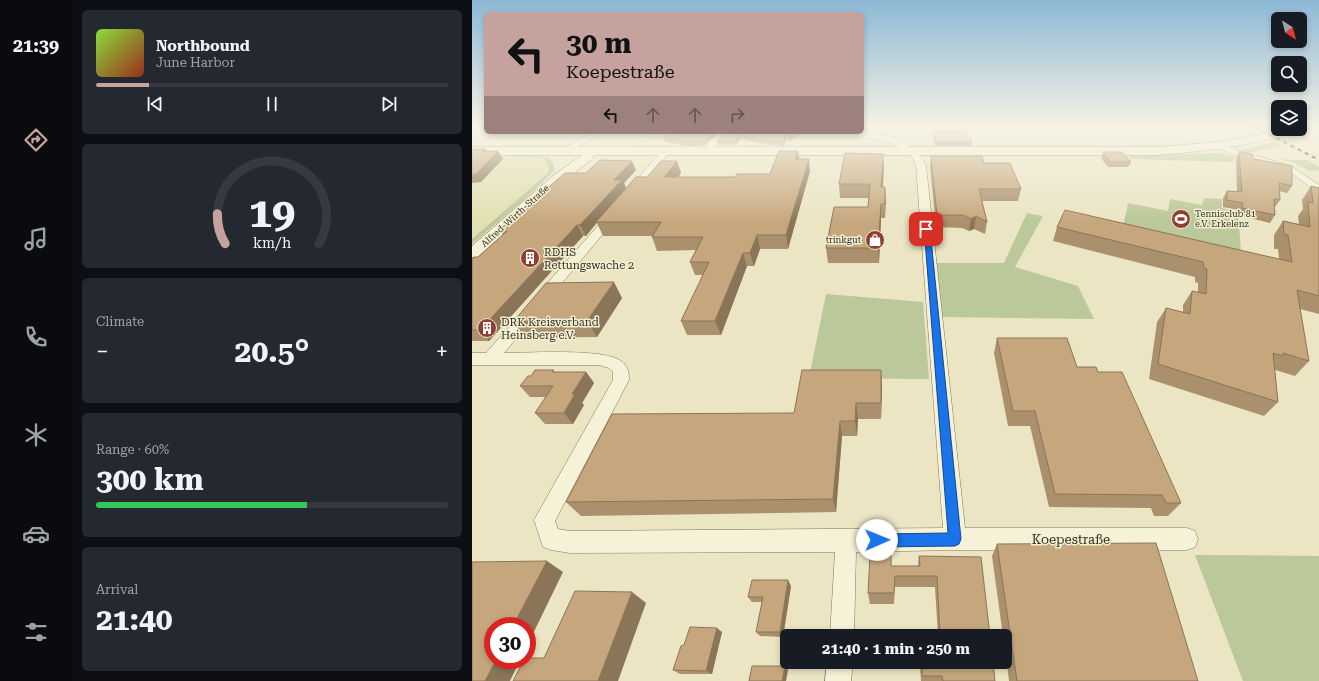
<!DOCTYPE html>
<html lang="en">
<head>
<meta charset="utf-8">
<style>
  :root { --surface:#171b24; --page:#242831; --text:#f1f3f6; --muted:#9ea1a6; --line:#363941; --accent:#c5a29d }
  body { margin:0; font-family:"Roboto Serif",serif; background:var(--page); color:var(--text); height:100vh; display:flex; flex-direction:column; font-size:15px; white-space:nowrap }
  * { box-sizing:border-box; margin:0 }
  p { font-size:13px; color:var(--muted) }
  .icon { flex:none; width:22px; height:22px; fill:none; stroke:currentColor; stroke-width:2; stroke-linecap:round; stroke-linejoin:round }
  .map { position:relative; flex:1; overflow:hidden }
  .drawer { display:flex; flex-direction:column; gap:10px; padding:10px; background:#0d0f14; width:400px }
  .drawer>* { flex:none }
  .guide { position:absolute; left:12px; top:12px; width:380px; height:122px; border-radius:6px; box-shadow:0 2px 6px #0003; background:#c5a29d; color:#111; overflow:hidden }
  .needle { width:26px; rotate:144deg }
  .controls { position:absolute; left:799px; top:12px; display:grid; gap:8px }
  .controls a { display:grid; place-items:center; width:36px; height:36px; border-radius:6px; background:var(--surface); box-shadow:0 2px 6px #0003; font-size:20px }
  .speed { position:absolute; left:12px; top:617px; display:flex; gap:8px; font-size:20px; font-weight:700; text-align:center }
  .speed>* { display:grid; place-content:center; width:52px; height:52px; border-radius:50%; background:var(--surface); box-shadow:0 2px 6px #0003; line-height:1 }
  .speed .limit { border:6px solid #d22; background:#fff; color:#111 }
  .pin { position:absolute; display:grid; place-items:center; width:34px; height:34px; color:#fff; margin:-17px; border-radius:8px; box-shadow:0 2px 6px #0006 }
  .me { position:absolute; width:44px; margin:-22px; rotate:89deg; stroke-linejoin:round; filter:drop-shadow(0 0 3px #0008) }
  .turn { display:flex; align-items:center; gap:14px; height:84px; padding:0 16px; font-size:18px }
  .turn .icon { width:52px; height:52px; stroke-width:2.5 }
  .turn b { display:block; font-size:28px; line-height:34px }
  .lanes { display:flex; align-items:center; height:38px; padding:0 16px; background:#0003; justify-content:center; gap:20px; direction:ltr }
  .lanes .off { opacity:.35 }
  .big { font-size:30px; font-weight:700; line-height:1.1 }
  .drawer .card { flex:1; display:flex; flex-direction:column; justify-content:center; gap:6px; min-width:0; padding:0 14px; border-radius:6px; background:var(--page) }
  .drawer .dial { align-items:center; gap:0 }
  .dial svg { height:104px; overflow:visible; fill:none; stroke:var(--line); stroke-width:7; stroke-linecap:round; text-anchor:middle }
  .dial text { fill:var(--text); stroke:none }
  .song { display:flex; align-items:center; gap:12px }
  .cover { width:48px; height:48px; border-radius:6px; background:linear-gradient(135deg,hsl(90 70% 55%),hsl(10 70% 35%)) }
  .played { height:4px; border-radius:2px; background:linear-gradient(90deg,var(--accent) 15%,var(--line) 15%) }
  .keys { display:flex; justify-content:space-around; direction:ltr }
  .heat { display:flex; justify-content:space-between; align-items:center; font-size:22px; direction:ltr }
  .charge { height:6px; border-radius:3px; background:linear-gradient(90deg,#34c759 60%,var(--line) 0) }
  .trip { position:absolute; left:308px; top:629px; width:232px; height:40px; border-radius:6px; background:var(--surface); box-shadow:0 2px 6px #0003; font-weight:700; line-height:40px; text-align:center }
  main { display:flex; flex:1; min-height:0 }
  .tabs { display:flex; flex-direction:column; width:72px; justify-content:space-around; align-items:center; background:#090b0e; color:var(--muted) }
  .tabs .icon { width:28px; height:28px }
  .tabs .selected { color:var(--accent) }
  .tabs b { font-size:18px; color:var(--text) }
  .map>svg:first-child { display:block }
  .farmland { fill:#e0e0b2 }
  .green { fill:#bbc899 }
  .lines { fill:none; stroke-linecap:round; stroke-linejoin:round }
  .minor-casing { stroke:#84785c; stroke-width:1 }
  .secondary-casing { stroke:#66593f; stroke-width:1 }
  .minor { fill:#f6f2d7; fill-rule:evenodd }
  .secondary { fill:#f6f2d7; fill-rule:evenodd }
  .rail { stroke:#352d1f; stroke-width:2; stroke-dasharray:4 4; stroke-linecap:butt }
  .wall { fill:#aa906c }
  .shaded-wall { fill:#8b7558 }
  .building { fill:#c6a77d; stroke:#8b7558 }
  .route { fill:#1a73e8; stroke:#114b97 }
  .labels { text-anchor:middle; dominant-baseline:central; stroke-width:3; stroke-linejoin:round; paint-order:stroke }
  .far-poi-label { font-size:9px; fill:#352d1f; stroke:#f3efd3; text-anchor:start }
  .far-street-label { font-size:9px; fill:#352d1f; stroke:#f3efd3 }
  .poi-label { font-size:11px; fill:#352d1f; stroke:#f3efd3; text-anchor:start }
  .near-street-label { font-size:13px; fill:#352d1f; stroke:#f3efd3 }
</style>
</head>
<body>
<main>
<nav class="tabs">
<b>21:39</b>
<svg class="icon selected" aria-label="directions" viewBox="0 0 24 24"><path d="M12 3l9 9-9 9-9-9zM9 14v-3h6M13 9l2 2-2 2"/></svg>
<svg class="icon" aria-label="music" viewBox="0 0 24 24"><path d="M9 18V5l10-2v13"/><circle cx="6" cy="18" r="3"/><circle cx="16" cy="16" r="3"/></svg>
<svg class="icon" aria-label="phone" viewBox="0 0 24 24"><path d="M5 4h4l2 5-3 2q2 4 5 5l2-3 5 2v4C11 20 4 13 5 4z"/></svg>
<svg class="icon" aria-label="climate" viewBox="0 0 24 24"><path d="M12 3v18M4 7l16 10M4 17L20 7"/></svg>
<svg class="icon" aria-label="car" viewBox="0 0 24 24"><path d="M5 17H2v-5l4-1 3-4h7l3 4 3 1v5h-3M9 17h6M6 11h13"/><circle cx="7" cy="17" r="2"/><circle cx="17" cy="17" r="2"/></svg>
<svg class="icon" aria-label="filters" viewBox="0 0 24 24"><path d="M4 7h16M4 17h16"/><circle cx="9" cy="7" r="2"/><circle cx="15" cy="17" r="2"/></svg>
</nav>
<section class="drawer">
<div class="card">
<div class="song"><i class="cover"></i><div><b>Northbound</b><p>June Harbor</p></div></div>
<div class="played"></div>
<div class="keys"><svg class="icon" aria-label="previous" viewBox="0 0 24 24"><path d="M18 5L8 12l10 7zM5 5v14"/></svg><svg class="icon" aria-label="pause" viewBox="0 0 24 24"><path d="M8 5v14M16 5v14"/></svg><svg class="icon" aria-label="next" viewBox="0 0 24 24"><path d="M6 5l10 7-10 7zM19 5v14"/></svg></div>
</div>
<div class="card dial"><svg viewBox="0 0 100 80">
<path d="M14 69A42 42 0 1 1 86 69"/>
<path d="M14 69A42 42 0 0 1 8 46" stroke="#c5a29d"/>
<text x="50" y="56" font-size="32" font-weight="700">19</text>
<text x="50" y="72" font-size="11">km/h</text>
</svg></div>
<div class="card"><p>Climate</p>
<div class="heat"><a>−</a><b class="big">20.5°</b><a>+</a></div>
</div>
<div class="card"><p>Range · 60%</p><b class="big">300 km</b><div class="charge"></div></div>
<div class="card"><p>Arrival</p><b class="big">21:40</b></div>
</section>
<div class="map">
<svg width="847" height="681" viewBox="0 0 847 681">
  <rect width="100%" height="100%" fill="#ebe5c4"/>
  <g class="farmland">
    <path d="M130 132H186L159 146H121L115 144 116 140Z"/>
    <path d="M0 154H24L71 158 77 168 76 173 72 178 0 239Z"/>
  </g>
  <g class="green">
    <path d="M804 142 812 146 775 153 767 150Z"/>
    <path d="M745 153 763 156 761 162 659 159 656 156Z"/>
    <path d="M48 155 77 157 82 165V171L52 200 0 244V239L76 173 77 168 71 158 41 156Z"/>
    <path d="M800 157 817 160H836L847 167V170L838 171 820 162Z"/>
    <path d="M732 198 750 199V208L766 212 769 252 651 227 656 203 696 211 698 199 730 205Z"/>
    <path d="M555 213 571 216 543 267 606 286 622 319 470 317 464 263H532Z"/>
    <path d="M354 294 451 302 457 379 337 378Z"/>
    <path d="M723 555 847 556V681H771Z"/>
  </g>
  <g class="lines">
    <g class="minor-casing">
      <g id="minor">
        <path d="M121 132H131L95 153H89L88 151Z"/>
        <path d="M248 132H257L244 145 239 153H233L232 151 237 142Z"/>
        <path d="M389 132C402 133 433 136 438 149H444L454 165 493 528H715L723 531 726 539 723 547 715 550H483L384 552 382 636H358L363 552 98 553 79 550 71 547 62 520 141 380V372L137 368 127 365H0V353H14L137 213H145L146 215 145 217 32 353C55 353 133 348 149 361 156 366 157 372 157 380L83 521 86 529 98 531 471 528 444 165 437 152 431 153 429 148 411 140 386 137 385 135 386 133Z"/>
        <path d="M748 143 768 151 819 166 847 185V193L843 192C834 184 824 175 813 170 791 160 767 158 745 148L744 146Z"/>
        <path d="M194 148 198 151 164 194H156L155 192 156 190 191 149Z"/>
        <path d="M355 662H381L379 681H353Z"/>
      </g>
    </g>
    <g class="secondary-casing">
      <path id="secondary" d="M828 128 829 129 827 131C781 146 734 151 686 155H122L120 159 92 181 6 259 0 260V246L82 175 110 155H0V147H686L755 141 811 129Z"/>
    </g>
    <use href="#minor" class="minor"/>
    <use href="#secondary" class="secondary"/>
    <path class="rail" d="M783 127 847 160"/>
  </g>
  <g class="wall">
    <path d="M461 131 500 142V146H463L461 135Z"/>
    <path d="M204 132H246L233 145 217 146 193 142 192 138Z"/>
    <path d="M254 132H331L318 141 314 140 312 146 292 144 268 139 264 145H246L245 141Z"/>
    <path d="M631 152 659 162 656 167H636L629 158Z"/>
    <path d="M767 152 782 159 820 186 815 193 807 191 808 200 803 207V215L798 223 766 215V210L751 207V198L755 191 765 192 764 158Z"/>
    <path d="M459 156 512 163 549 189 546 201H510L515 222 513 234 502 229 497 231 490 228 464 227 458 167Z"/>
    <path d="M327 159 338 171 316 249H288L282 266H275L249 335H215L209 321 231 275H223L218 262 224 250 185 251 180 237V236H131L125 223 114 236H111L17 341H0V258L6 257 31 235 28 231 41 220 40 219 114 173 164 170 152 183 154 188 205 161 209 173 206 177H263L298 174Z"/>
    <path d="M412 167 410 187H413V218H409L407 263H356L354 248 396 207V198H368L367 184Z"/>
    <path d="M839 186 847 188V314L828 309 837 361 823 376 803 370 806 402 792 416 677 379 685 322 694 308 711 312V305L720 291 726 292V283L723 282V277L581 241 585 227 807 259 806 249H802V235L811 221 827 224 826 216 831 209 830 200Z"/>
    <path d="M150 298 125 337 53 338 41 322Z"/>
    <path d="M525 338 605 367 626 372 709 503 696 516H682L679 508 577 507 558 426H536L522 353Z"/>
    <path d="M83 372H114L122 383 110 403 112 405 101 424H73L63 413 74 397H58L48 386Z"/>
    <path d="M410 385 409 419H386L385 436H370L364 512 109 516 94 502 322 413Z"/>
    <path d="M525 544 726 681H537L533 650V636H531L520 556Z"/>
    <path d="M447 556 518 636H466L463 587H423L422 604H398L396 593 419 566H446Z"/>
    <path d="M319 586 311 637 288 636 284 632 290 602H280L276 597Z"/>
    <path d="M250 632 240 674H208L201 670 212 645Z"/>
    <path d="M449 662H521L523 681H449L448 666Z"/>
  </g>
  <g class="shaded-wall">
    <path d="M241 132H246L233 145 232 141Z"/>
    <path d="M324 132H331L318 141 317 137Z"/>
    <path d="M267 135 268 139 264 145 263 141Z"/>
    <path d="M313 136 314 140 312 146V141Z"/>
    <path d="M26 151 31 159 9 182 0 183V175Z"/>
    <path d="M326 151 328 163 323 159Z"/>
    <path d="M411 154 412 167 410 201 409 187Z"/>
    <path d="M337 159 338 171 316 249 314 235Z"/>
    <path d="M160 161 164 170 152 183 154 189 124 222V223L114 236 108 225 142 180Z"/>
    <path d="M205 161 209 173 197 189 192 177Z"/>
    <path d="M413 187 414 201 413 218Z"/>
    <path d="M409 204V218L407 263 406 248Z"/>
    <path d="M504 216 502 229 497 231 499 219Z"/>
    <path d="M105 225 111 236 17 341 8 330Z"/>
    <path d="M285 235 288 249 282 266 278 253Z"/>
    <path d="M271 253 275 266 249 335 243 321Z"/>
    <path d="M142 282 150 298 125 337 115 321Z"/>
    <path d="M409 370 410 385 409 419Z"/>
    <path d="M114 372 122 383 110 403 112 405 101 424 92 413 100 394Z"/>
    <path d="M384 403 386 419 385 436 383 421Z"/>
    <path d="M368 421 370 436 364 512 361 499Z"/>
    <path d="M75 561 91 572 55 646V626H41Z"/>
    <path d="M316 580 319 586 311 637 308 632Z"/>
    <path d="M160 592 174 603 146 681H126Z"/>
    <path d="M245 628 250 632 240 674 234 671Z"/>
    <path d="M24 660H48L38 681H13Z"/>
    <path d="M313 666 316 670 314 681H310Z"/>
  </g>
  <g class="building">
    <path d="M461 131H494L500 142H463Z"/>
    <path d="M204 132H241L232 141H215L192 138Z"/>
    <path d="M254 132H324L317 137 313 136 312 141 291 140 267 135 263 141H245Z"/>
    <path d="M0 149H14L10 151H26L4 174 0 175Z"/>
    <path d="M307 151H326L323 159H337L314 235H285L278 253H271L243 321H209L237 262H218L231 237H180L189 222H124L164 177H175L189 161H205L192 177H263L265 174H298Z"/>
    <path d="M631 152H650L659 162H638Z"/>
    <path d="M767 152 780 154 782 159 820 166V186L807 183 808 200 802 199 803 215 770 208 771 203 755 200V191L770 192Z"/>
    <path d="M373 153 411 154 409 187H413V204H409L406 248H354L362 207H396L398 184H367Z"/>
    <path d="M459 156H510L512 163H538L549 189H507L515 222 504 216 499 219 491 215H465Z"/>
    <path d="M128 160 160 161 142 180H150L108 225H105L8 330H0V258L2 257H6L35 231H28L42 219H40L93 173H114Z"/>
    <path d="M839 186 847 188V296L825 290 837 361 811 353V356L801 353 806 402 686 364 694 308 718 314 720 291 734 294 735 269 732 268 731 262 585 227 593 210 820 262 816 235 812 234 811 221 838 227 836 202 841 203Z"/>
    <path d="M142 282 115 321 41 322 74 283Z"/>
    <path d="M525 338H595L605 367H624L626 372H650L709 503H694L690 495 583 494 563 411H541Z"/>
    <path d="M63 370H82L80 372H114L100 394H103L92 413H63L81 386H48L56 376H59Z"/>
    <path d="M330 370H409V403H384L383 421H368L361 499 94 502 140 414 322 413Z"/>
    <path d="M684 543 726 681H545L525 544Z"/>
    <path d="M398 555H419V566H448L447 556 509 557 518 636H468L465 576H423L422 593H396Z"/>
    <path d="M75 561 41 626H21V660H24L13 681H0V562Z"/>
    <path d="M280 580H316L308 632H284L291 597H276Z"/>
    <path d="M103 591 160 592 126 681H41L52 660H55V658H72Z"/>
    <path d="M218 627 245 628 234 671 201 670 209 646 212 645Z"/>
    <path d="M450 662H521L523 681H471L470 676H450Z"/>
    <path d="M280 666H313L310 681H277Z"/>
  </g>
  <linearGradient id="sky" x2="0" y2="1"><stop stop-color="#8db8d6"/><stop offset="0.57" stop-color="#f6f3e4"/><stop offset="1" stop-color="#f6f3e4" stop-opacity="0"/></linearGradient>
  <rect width="847" height="222" fill="url(#sky)"/>
  <path class="route" d="M452 227 458 229 489 539 487 544 483 546 405 547 401 545 399 540 401 536 405 534 476 533Z"/>
  <defs>
    <g id="stadium-disc" transform="scale(1)"><circle r="9.5" fill="#8f3e30" stroke="#f3efd3"/><path d="M0-5a6.5 5 0 1 0 0 10a6.5 5 0 1 0 0-10ZM-3.5-1.8h7v3.6h-7Z" fill="#fff"/></g>
    <g id="shop-disc" transform="scale(1)"><circle r="9.5" fill="#8f3e30" stroke="#f3efd3"/><path d="M-5-2.5h2.3a2.7 3.5 0 0 1 5.4 0H5L5.5 6h-11ZM-1.5-2.5h3a1.5 2.3 0 0 0-3 0Z" fill="#fff"/></g>
    <g id="building-disc" transform="scale(1)"><circle r="9.5" fill="#8f3e30" stroke="#f3efd3"/><path d="M-4-6H4V6H1V3H-1V6H-4ZM-2.5-4.3h1.7v1.8h-1.7ZM.8-4.3h1.7v1.8H.8ZM-2.5-1h1.7V.8h-1.7ZM.8-1h1.7V.8H.8Z" fill="#fff"/></g>
  </defs>
  <g fill-rule="evenodd">
    <use href="#stadium-disc" x="709" y="219"/>
    <use href="#shop-disc" x="403" y="240"/>
    <use href="#building-disc" x="58" y="258"/>
    <use href="#building-disc" x="15" y="328"/>
  </g>
  <g class="labels">
    <g class="far-poi-label">
      <text x="723" y="214">Tennisclub 81<tspan x="723" dy="10">e.V. Erkelenz</tspan></text>
      <text x="389" y="240" text-anchor="end">trinkgut</text>
    </g>
    <g class="far-street-label">
      <text transform="translate(43 216) rotate(-42)">Alfred-Wirth-Straße</text>
    </g>
    <g class="poi-label">
      <text x="72" y="252">RDHS<tspan x="72" dy="13">Rettungswache 2</tspan></text>
      <text x="29" y="322">DRK Kreisverband<tspan x="29" dy="13">Heinsberg e.V.</tspan></text>
    </g>
    <g class="near-street-label">
      <text x="599" y="539">Koepestraße</text>
    </g>
  </g>
</svg>
<div class="controls">
<a><svg class="needle" viewBox="-14 -14 28 28"><path d="M0-13l5 13h-10z" fill="#e53935"/><path d="M0 13l5-13h-10z" fill="#9ea1a6"/></svg></a>
<a><svg class="icon" aria-label="search" viewBox="0 0 24 24"><circle cx="10" cy="10" r="6"/><path d="M15 15l6 6"/></svg></a>
<a><svg class="icon" aria-label="layers" viewBox="0 0 24 24"><path d="M12 4l9 5-9 5-9-5zM3 14l9 5 9-5"/></svg></a>
</div>
<div class="speed"><div class="limit">30</div></div>
<div class="pin" style="left:454px;top:229px;background:#d93025"><svg class="icon" aria-label="arrive" viewBox="0 0 24 24"><path d="M6 21V4h12l-3 4 3 4H6"/></svg></div>
<svg class="me" style="left:405px;top:540px" viewBox="-20 -20 40 40"><circle r="19" fill="#fff"/><path d="M0-13L10 11 0 6-10 11z" fill="#1a73e8"/></svg>
<div class="trip">21:40 · 1 min · 250 m</div>
<div class="guide">
<div class="turn"><svg class="icon" aria-label="left" viewBox="0 0 24 24"><path d="M17 20v-9H6M10 6l-5 5 5 5"/></svg><div><b>30 m</b>Koepestraße</div></div>
<div class="lanes"><svg class="icon" aria-label="left" viewBox="0 0 24 24"><path d="M17 20v-9H6M10 6l-5 5 5 5"/></svg><svg class="icon off" aria-label="ahead" viewBox="0 0 24 24"><path d="M12 20V5M6 11l6-6 6 6"/></svg><svg class="icon off" aria-label="ahead" viewBox="0 0 24 24"><path d="M12 20V5M6 11l6-6 6 6"/></svg><svg class="icon off" aria-label="right" viewBox="0 0 24 24"><path d="M7 20v-9h11M14 6l5 5-5 5"/></svg></div>
</div>
</div>
</main>
</body>
</html>
